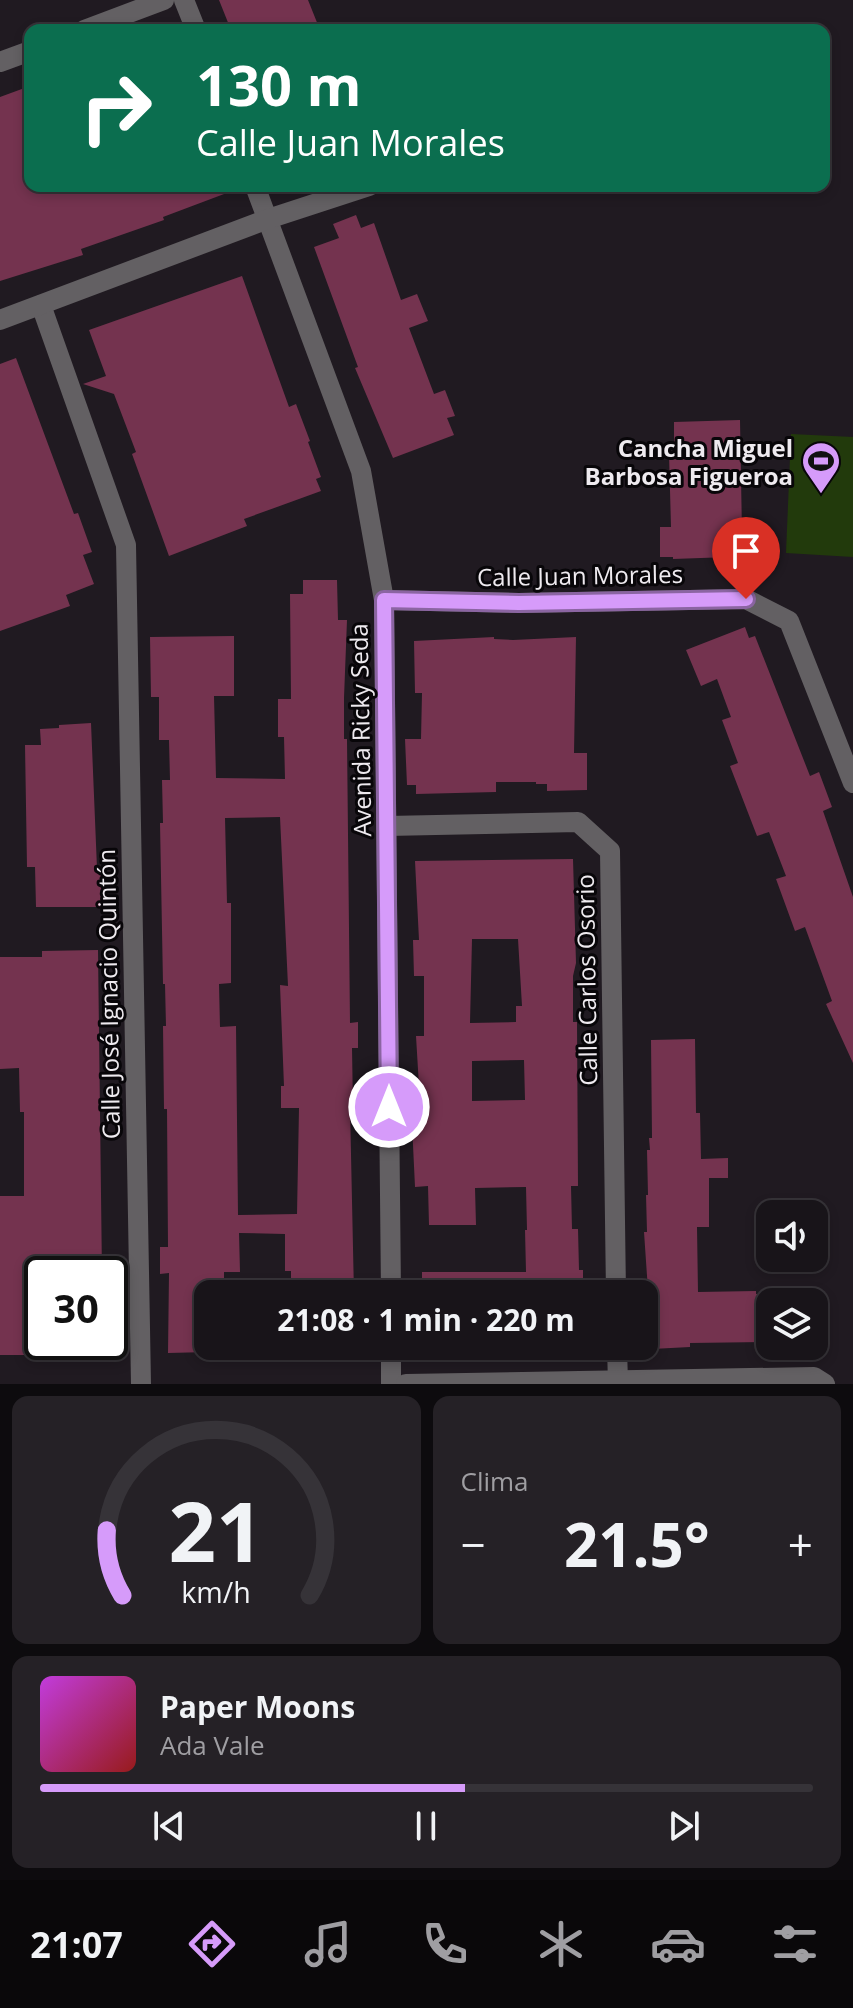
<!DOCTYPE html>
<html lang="es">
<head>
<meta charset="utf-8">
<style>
  :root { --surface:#181419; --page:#252126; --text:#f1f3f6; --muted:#9f9ea2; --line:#363338; --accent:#d69bfa }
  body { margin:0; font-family:"Open Sans",sans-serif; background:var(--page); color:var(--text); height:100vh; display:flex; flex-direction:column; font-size:30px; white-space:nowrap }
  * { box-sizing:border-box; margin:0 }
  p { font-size:26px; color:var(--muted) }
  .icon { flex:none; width:44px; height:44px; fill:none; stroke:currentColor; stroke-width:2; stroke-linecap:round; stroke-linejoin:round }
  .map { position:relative; height:1384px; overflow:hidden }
  .sheet { display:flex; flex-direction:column; gap:12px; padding:12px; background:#0d0b0e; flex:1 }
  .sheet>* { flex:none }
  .guide { position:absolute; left:24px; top:24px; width:806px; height:168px; border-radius:16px; box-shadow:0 4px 12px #0003,0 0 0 2px var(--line); background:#0b6e4f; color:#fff; overflow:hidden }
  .controls { position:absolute; left:756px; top:1200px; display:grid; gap:16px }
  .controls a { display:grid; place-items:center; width:72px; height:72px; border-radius:16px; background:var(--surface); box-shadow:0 4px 12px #0003,0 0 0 2px var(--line); font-size:40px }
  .speed { position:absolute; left:24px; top:1256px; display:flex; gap:16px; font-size:40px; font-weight:700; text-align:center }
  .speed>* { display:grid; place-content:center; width:104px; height:104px; border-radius:50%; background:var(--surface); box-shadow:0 4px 12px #0003,0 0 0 2px var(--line); line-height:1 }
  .speed .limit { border:4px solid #111; border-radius:12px; background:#fff; color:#111 }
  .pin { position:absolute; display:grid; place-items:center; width:68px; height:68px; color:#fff; margin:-82px -34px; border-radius:50% 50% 50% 0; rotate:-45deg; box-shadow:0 0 8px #0007 }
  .pin .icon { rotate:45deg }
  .me { position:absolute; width:88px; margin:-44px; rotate:0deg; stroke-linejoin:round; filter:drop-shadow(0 0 6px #0008) }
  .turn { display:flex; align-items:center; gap:28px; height:168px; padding:0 40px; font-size:36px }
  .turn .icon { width:104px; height:104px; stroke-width:2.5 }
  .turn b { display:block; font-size:56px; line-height:68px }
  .big { font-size:60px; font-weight:700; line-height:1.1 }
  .sheet .widget { flex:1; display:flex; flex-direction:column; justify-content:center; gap:12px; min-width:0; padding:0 28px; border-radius:16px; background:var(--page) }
  .sheet .dial { align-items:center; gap:0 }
  .dial svg { height:208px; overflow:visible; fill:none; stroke:var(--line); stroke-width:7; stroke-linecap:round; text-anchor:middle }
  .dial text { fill:var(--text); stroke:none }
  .song { display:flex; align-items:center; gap:24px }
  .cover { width:96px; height:96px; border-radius:12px; background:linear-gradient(135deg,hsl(290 70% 55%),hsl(0 70% 35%)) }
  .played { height:8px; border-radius:4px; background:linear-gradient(90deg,var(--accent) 55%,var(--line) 55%) }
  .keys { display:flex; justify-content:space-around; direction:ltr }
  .heat { display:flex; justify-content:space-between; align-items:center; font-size:44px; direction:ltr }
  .sheet .tiles { flex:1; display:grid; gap:12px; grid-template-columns:1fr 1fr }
  .widget:last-child { grid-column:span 2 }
  .trip { position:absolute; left:194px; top:1280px; width:464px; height:80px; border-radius:16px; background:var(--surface); box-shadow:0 4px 12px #0003,0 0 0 2px var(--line); font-weight:700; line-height:80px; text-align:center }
  .tabs { display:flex; height:128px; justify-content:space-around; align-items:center; background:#0a080a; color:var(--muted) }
  .tabs .icon { width:56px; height:56px }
  .tabs .current { color:var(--accent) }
  .tabs b { font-size:36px; color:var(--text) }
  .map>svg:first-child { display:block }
  .green { fill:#223a0c }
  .building { fill:#74334f; fill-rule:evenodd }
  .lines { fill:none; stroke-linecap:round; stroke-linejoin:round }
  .minor { stroke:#636063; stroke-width:20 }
  .route-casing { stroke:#8b65a2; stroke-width:20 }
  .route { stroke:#d69bfa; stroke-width:14 }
  .labels { text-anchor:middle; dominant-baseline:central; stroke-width:6; stroke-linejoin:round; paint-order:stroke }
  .poi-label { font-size:24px; font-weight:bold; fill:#eeeaef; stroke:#080609; text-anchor:end }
  .street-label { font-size:24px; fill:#eeeaef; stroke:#080609 }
</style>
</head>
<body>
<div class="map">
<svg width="853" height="1384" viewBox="0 0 853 1384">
  <rect width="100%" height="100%" fill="#201a21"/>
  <path class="green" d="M791 434 853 437V557L786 553Z"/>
  <g class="building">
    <path d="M219 0H308L320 30H231Z"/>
    <path d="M30 86V186H240V188L163 217 164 220 81 249 83 255 0 281V97Z"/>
    <path d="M356 215 361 228 374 223 401 300 417 294 428 321 409 328 434 394 445 390 455 416 447 418 454 435 393 458 355 368 358 367 314 247 339 238 333 224Z"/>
    <path d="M242 276 289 407 296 404 310 441 308 442 321 477 316 479 321 491 244 519 247 526 169 556 132 454 136 452 114 394 83 384 106 376 89 330Z"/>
    <path d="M16 358 74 514 78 513 92 552 83 555 94 584 66 595 70 606 0 631V364Z"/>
    <path d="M740 420 742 533H756L757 556 673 559V557H660V527H671L669 454H674V422Z"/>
    <path d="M303 580H337L338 620H347L344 698V739H347L350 1023 358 1022V1048H352L353 1107H350L354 1294H291V1271H285V1234L239 1233 240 1272H224V1294H208V1352L168 1353 169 1273 160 1274V1247H168L167 1109H164L163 1026H166L165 984H163L160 823H163L162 780H170L169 740H159V697H151L150 637 234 636V696H214L216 778 285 779 284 737H278V699H291L290 594H303ZM280 817 288 986 280 985 284 1086H281V1108H299L297 1214 238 1215 236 1026 220 1027 219 984 231 983V903H227L225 818Z"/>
    <path d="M745 627 749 638 755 636 810 776 819 772 832 807 823 811 853 897V1063L826 1004 832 1001 805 927 795 931 776 879 786 876 769 832 757 836 730 766 738 763 722 720 731 717 717 679 701 686 686 650Z"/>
    <path d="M494 637V639L513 640 576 637 574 753H587V790L547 791V784H536V782H496V792L416 794V785H407L405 739H421L422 693H415L414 641Z"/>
    <path d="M91 723 97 868H104L105 907H36L35 867H27L25 745H41L40 729 59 728V725Z"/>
    <path d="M573 859 576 963 573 976V1022H577L578 1186H571L572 1229H578L579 1270H583V1294H422V1272H526L525 1230H527L526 1187 475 1188 476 1225H429L428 1186 415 1187 411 1103H420L416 1036H424V976H414L413 940H419L415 861ZM472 939H518L522 1006H516V1022L470 1023ZM524 1060 525 1100 472 1101V1061Z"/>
    <path d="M98 950 102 1274H42V1355H0V1196H24V1112H20L19 1068 0 1069V957H42V951Z"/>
    <path d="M695 1039 696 1113H700L701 1159 728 1158V1178H709V1227H697L698 1292 756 1291V1294H770V1342L690 1343V1347L652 1349 644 1232H647L646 1195H648L647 1150H650L649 1138H652L651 1040Z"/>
  </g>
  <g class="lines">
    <g class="minor">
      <path d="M184 0 196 30"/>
      <path d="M84 30 164 0"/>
      <path d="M0 62 30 51"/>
      <path d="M255 186 361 471 384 600 391 1294"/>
      <path d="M41 305 126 545 141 1384"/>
      <path d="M0 320 268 219 369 186"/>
      <path d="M384 600 519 603 746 599 789 621 853 783"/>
      <path d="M387 826 578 822 610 851 616 1294"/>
      <path d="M391 1346V1384"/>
      <path d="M617 1346 618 1384"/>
      <path d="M406 1384 814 1377 825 1384"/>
    </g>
  </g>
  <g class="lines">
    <g class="route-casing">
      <path id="route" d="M389 1107 384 600 519 603 746 599"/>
    </g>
    <use href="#route" class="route"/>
  </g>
  <defs>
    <g id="stadium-pin" transform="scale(2)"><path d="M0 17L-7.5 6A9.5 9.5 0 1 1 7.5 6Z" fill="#d69bfa" stroke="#080609"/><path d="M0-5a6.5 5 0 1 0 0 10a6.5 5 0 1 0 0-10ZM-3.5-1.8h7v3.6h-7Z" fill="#111"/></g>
  </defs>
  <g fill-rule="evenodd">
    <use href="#stadium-pin" x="821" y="461"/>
  </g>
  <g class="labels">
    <g class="poi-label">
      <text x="793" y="447">Cancha Miguel<tspan x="793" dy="28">Barbosa Figueroa</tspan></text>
    </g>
    <g class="street-label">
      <text transform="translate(580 575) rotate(-1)">Calle Juan Morales</text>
      <text transform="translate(360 730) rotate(-91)">Avenida Ricky Seda</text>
      <text transform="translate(586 980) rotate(-91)">Calle Carlos Osorio</text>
      <text transform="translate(108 994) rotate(-91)">Calle José Ignacio Quintón</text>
    </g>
  </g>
</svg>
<div class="controls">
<a><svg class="icon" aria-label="sound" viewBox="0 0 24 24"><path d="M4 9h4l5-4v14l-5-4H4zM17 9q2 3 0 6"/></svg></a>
<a><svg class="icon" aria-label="layers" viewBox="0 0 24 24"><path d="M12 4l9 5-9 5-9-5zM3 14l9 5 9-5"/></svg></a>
</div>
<div class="speed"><div class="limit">30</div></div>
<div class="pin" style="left:746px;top:599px;background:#d93025"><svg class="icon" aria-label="arrive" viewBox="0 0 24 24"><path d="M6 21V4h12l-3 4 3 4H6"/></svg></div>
<svg class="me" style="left:389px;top:1107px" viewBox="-20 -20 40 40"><circle r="17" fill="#d69bfa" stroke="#fff" stroke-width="3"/><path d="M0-11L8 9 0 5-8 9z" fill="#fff"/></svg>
<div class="trip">21:08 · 1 min · 220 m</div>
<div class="guide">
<div class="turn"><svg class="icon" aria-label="right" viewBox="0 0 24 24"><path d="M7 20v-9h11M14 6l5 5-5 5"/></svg><div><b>130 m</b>Calle Juan Morales</div></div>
</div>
</div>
<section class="sheet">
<div class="tiles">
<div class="widget dial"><svg viewBox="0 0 100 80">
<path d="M14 69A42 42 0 1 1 86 69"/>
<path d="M14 69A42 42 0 0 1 8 44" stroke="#d69bfa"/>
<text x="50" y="56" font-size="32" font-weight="700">21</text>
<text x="50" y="72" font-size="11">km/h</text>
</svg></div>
<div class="widget"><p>Clima</p>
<div class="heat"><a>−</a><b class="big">21.5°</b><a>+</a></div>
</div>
<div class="widget">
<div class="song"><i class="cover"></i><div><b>Paper Moons</b><p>Ada Vale</p></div></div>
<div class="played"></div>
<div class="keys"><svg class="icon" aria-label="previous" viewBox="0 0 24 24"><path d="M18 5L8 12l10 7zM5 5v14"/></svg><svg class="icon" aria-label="pause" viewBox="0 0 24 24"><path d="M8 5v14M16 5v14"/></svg><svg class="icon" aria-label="next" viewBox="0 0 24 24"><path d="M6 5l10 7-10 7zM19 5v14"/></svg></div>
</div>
</div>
</section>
<nav class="tabs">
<b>21:07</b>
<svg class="icon current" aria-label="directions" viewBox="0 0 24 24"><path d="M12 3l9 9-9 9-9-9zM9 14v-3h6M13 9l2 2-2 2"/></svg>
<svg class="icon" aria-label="music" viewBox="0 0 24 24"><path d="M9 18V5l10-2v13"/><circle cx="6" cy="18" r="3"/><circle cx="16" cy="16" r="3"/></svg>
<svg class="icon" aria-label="phone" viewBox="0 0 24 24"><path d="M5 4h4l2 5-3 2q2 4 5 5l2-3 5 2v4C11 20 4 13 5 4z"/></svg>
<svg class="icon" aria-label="climate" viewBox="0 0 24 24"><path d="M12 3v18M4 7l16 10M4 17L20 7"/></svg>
<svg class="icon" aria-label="car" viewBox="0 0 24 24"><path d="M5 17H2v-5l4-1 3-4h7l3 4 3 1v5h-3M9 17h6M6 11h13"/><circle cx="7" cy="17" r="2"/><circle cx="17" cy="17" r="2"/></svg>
<svg class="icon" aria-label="filters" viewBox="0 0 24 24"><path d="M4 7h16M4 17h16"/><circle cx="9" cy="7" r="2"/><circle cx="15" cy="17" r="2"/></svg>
</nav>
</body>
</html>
